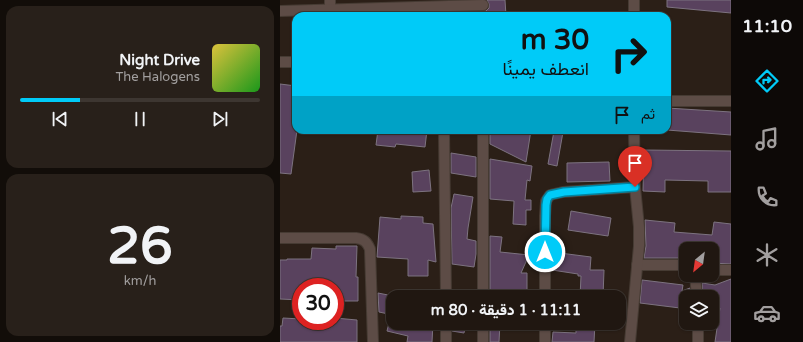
<!DOCTYPE html>
<html lang="ar">
<head>
<meta charset="utf-8">
<style>
  :root { --surface:#201711; --page:#28201a; --text:#f1f3f6; --muted:#a29f9f; --line:#3d3631; --accent:#00cbf8 }
  body { margin:0; font-family:"Varela Round",Vazirmatn,sans-serif; background:var(--page); color:var(--text); direction:rtl; height:100vh; display:flex; flex-direction:column; font-size:15px; white-space:nowrap }
  * { box-sizing:border-box; margin:0 }
  p { font-size:13px; color:var(--muted) }
  .icon { flex:none; width:22px; height:22px; fill:none; stroke:currentColor; stroke-width:2; stroke-linecap:round; stroke-linejoin:round }
  .map { position:relative; flex:1; overflow:hidden; direction:ltr }
  .details { display:flex; flex-direction:column; gap:6px; padding:6px; background:#120d09; width:280px }
  .details>* { flex:none }
  .guide { position:absolute; left:12px; top:12px; width:379px; height:122px; border-radius:12px; box-shadow:0 1px 3px #0004,0 0 0 1px var(--line); direction:rtl; background:#00cbf8; color:#111; overflow:hidden }
  .needle { width:26px; rotate:209deg }
  .controls { position:absolute; left:399px; top:242px; display:grid; gap:8px }
  .controls a { display:grid; place-items:center; width:40px; height:40px; border-radius:8px; background:var(--surface); box-shadow:0 1px 3px #0004,0 0 0 1px var(--line); font-size:20px }
  .speed { position:absolute; left:12px; top:278px; display:flex; gap:8px; font-size:20px; font-weight:700; text-align:center }
  .speed>* { display:grid; place-content:center; width:52px; height:52px; border-radius:50%; background:var(--surface); box-shadow:0 1px 3px #0004,0 0 0 1px var(--line); line-height:1 }
  .speed .limit { border:6px solid #d22; background:#fff; color:#111 }
  .pin { position:absolute; display:grid; place-items:center; width:34px; height:34px; color:#fff; margin:-41px -17px; border-radius:50% 50% 50% 0; rotate:-45deg; box-shadow:0 0 4px #0007 }
  .pin .icon { rotate:45deg }
  .me { position:absolute; width:44px; margin:-22px; rotate:0deg; stroke-linejoin:round; filter:drop-shadow(0 0 3px #0008) }
  .turn { display:flex; align-items:center; gap:14px; height:84px; padding:0 16px; font-size:18px }
  .turn .icon { width:52px; height:52px; stroke-width:2.5 }
  .turn b { display:block; font-size:28px; line-height:34px }
  .then { display:flex; align-items:center; height:38px; padding:0 16px; background:#0003; gap:8px; font-size:15px }
  .details .card { flex:1; display:flex; flex-direction:column; justify-content:center; gap:6px; min-width:0; padding:0 14px; border-radius:12px; background:var(--page) }
  .details .dial { align-items:center; gap:0 }
  .dial b { font-size:52px; line-height:1 }
  .song { display:flex; align-items:center; gap:12px }
  .cover { width:48px; height:48px; border-radius:6px; background:linear-gradient(135deg,hsl(50 70% 55%),hsl(120 70% 35%)) }
  .played { height:4px; border-radius:2px; background:linear-gradient(90deg,var(--accent) 25%,var(--line) 25%) }
  .keys { display:flex; justify-content:space-around; direction:ltr }
  .trip { position:absolute; left:106px; top:290px; width:240px; height:40px; border-radius:12px; background:var(--surface); box-shadow:0 1px 3px #0004,0 0 0 1px var(--line); font-weight:800; line-height:40px; text-align:center; direction:rtl }
  main { display:flex; flex:1; min-height:0 }
  .menu { display:flex; flex-direction:column; width:72px; justify-content:space-around; align-items:center; background:#0d0907; color:var(--muted) }
  .menu .icon { width:28px; height:28px }
  .menu .active { color:var(--accent) }
  .menu b { font-size:18px; color:var(--text) }
  .map>svg:first-child { display:block }
  .building { fill:#59425e; stroke:#7d7380 }
  .lines { fill:none; stroke-linecap:round; stroke-linejoin:round }
  .minor-casing { stroke:#463b33; stroke-width:12 }
  .minor { stroke:#5d4c46; stroke-width:10 }
  .route-casing { stroke:#0084a1; stroke-width:10 }
  .route { stroke:#00cbf8; stroke-width:7 }
</style>
</head>
<body>
<main>
<nav class="menu">
<b>11:10</b>
<svg class="icon active" aria-label="directions" viewBox="0 0 24 24"><path d="M12 3l9 9-9 9-9-9zM9 14v-3h6M13 9l2 2-2 2"/></svg>
<svg class="icon" aria-label="music" viewBox="0 0 24 24"><path d="M9 18V5l10-2v13"/><circle cx="6" cy="18" r="3"/><circle cx="16" cy="16" r="3"/></svg>
<svg class="icon" aria-label="phone" viewBox="0 0 24 24"><path d="M5 4h4l2 5-3 2q2 4 5 5l2-3 5 2v4C11 20 4 13 5 4z"/></svg>
<svg class="icon" aria-label="climate" viewBox="0 0 24 24"><path d="M12 3v18M4 7l16 10M4 17L20 7"/></svg>
<svg class="icon" aria-label="car" viewBox="0 0 24 24"><path d="M5 17H2v-5l4-1 3-4h7l3 4 3 1v5h-3M9 17h6M6 11h13"/><circle cx="7" cy="17" r="2"/><circle cx="17" cy="17" r="2"/></svg>
</nav>
<div class="map">
<svg width="451" height="342" viewBox="0 0 451 342">
  <rect width="100%" height="100%" fill="#2b1f17"/>
  <g class="building">
    <path d="M207 0H225L226 16H200L199 12 206 11 209 8V4Z"/>
    <path d="M387 0H451V13L387 7Z"/>
    <path d="M0 84 16 86 14 111H16V130H17L11 174 0 173Z"/>
    <path d="M387 108 451 112V135L387 130Z"/>
    <path d="M98 130H112L125 132V130H147L145 147 116 144 115 147 96 145Z"/>
    <path d="M210 130H251L246 162 210 144Z"/>
    <path d="M274 131 283 132 277 166 268 164Z"/>
    <path d="M364 150 451 151V192H428V181L385 180V192L363 191Z"/>
    <path d="M171 153 196 157V177L171 173Z"/>
    <path d="M210 159 252 166 250 181 247 180 245 200H251V210H246V225L233 224 234 201 210 199Z"/>
    <path d="M329 162 330 181 287 182V163Z"/>
    <path d="M149 170 151 191 133 192 132 172Z"/>
    <path d="M174 194 193 197 188 228 187 239 196 241V254L194 267 172 264 171 208Z"/>
    <path d="M291 211 331 218 328 236 288 230Z"/>
    <path d="M121 216 143 217V223L153 224 156 262 148 260V276H128V259L97 257 100 217 121 219Z"/>
    <path d="M365 220 395 223 394 232 432 235 434 222 451 224V264L432 263V249H406V258H364L366 246Z"/>
    <path d="M210 236 222 237 220 252 249 255 241 273H247V297H210Z"/>
    <path d="M56 246H77L76 277H78V301H55V287H21V300L0 299V260H7V259H31L32 248 56 249Z"/>
    <path d="M272 252 311 257 310 270H324L323 297H300L301 276H298V274L272 270Z"/>
    <path d="M451 279V342H435L440 308 432 307V297H423L422 283 435 285Z"/>
    <path d="M362 280 403 285 402 291 410 288V297H401L400 308 360 303Z"/>
    <path d="M98 293 113 296V315L99 312Z"/>
    <path d="M3 318 21 319V321H55V318L77 320V342H0V326H2Z"/>
    <path d="M109 323H153L152 342H127L128 336 107 331Z"/>
    <path d="M172 323H186L184 333 172 331Z"/>
    <path d="M210 323H220L219 342H210Z"/>
    <path d="M303 323H315L314 342H272L273 332 296 333V327H302Z"/>
  </g>
  <g class="lines">
    <g class="minor-casing">
      <g id="minor">
        <path d="M50 0V16"/>
        <path d="M0 11 203 5"/>
        <path d="M354 16V0"/>
        <path d="M0 62H16"/>
        <path d="M387 101H451"/>
        <path d="M164 130 166 297"/>
        <path d="M0 238H76C84 239 87 242 90 249L93 342"/>
        <path d="M357 265H406"/>
        <path d="M432 270H451"/>
        <path d="M415 275 417 297"/>
        <path d="M203 297V130"/>
        <path d="M265 297V216L266 201 270 195 283 192 355 187 354 130"/>
        <path d="M166 323V342"/>
        <path d="M418 323V342"/>
        <path d="M203 342V323"/>
        <path d="M265 342V323"/>
        <path d="M350 342 359 246V227L355 187"/>
      </g>
    </g>
    <use href="#minor" class="minor"/>
  </g>
  <g class="lines">
    <g class="route-casing">
      <path id="route" d="M265 252 266 205 267 199 270 195 284 192 355 187"/>
    </g>
    <use href="#route" class="route"/>
  </g>
</svg>
<div class="controls">
<a><svg class="needle" viewBox="-14 -14 28 28"><path d="M0-13l5 13h-10z" fill="#e53935"/><path d="M0 13l5-13h-10z" fill="#a29f9f"/></svg></a>
<a><svg class="icon" aria-label="layers" viewBox="0 0 24 24"><path d="M12 4l9 5-9 5-9-5zM3 14l9 5 9-5"/></svg></a>
</div>
<div class="speed"><div class="limit">30</div></div>
<div class="pin" style="left:355px;top:187px;background:#d93025"><svg class="icon" aria-label="arrive" viewBox="0 0 24 24"><path d="M6 21V4h12l-3 4 3 4H6"/></svg></div>
<svg class="me" style="left:265px;top:252px" viewBox="-20 -20 40 40"><circle r="17" fill="#00cbf8" stroke="#fff" stroke-width="3"/><path d="M0-11L8 9 0 5-8 9z" fill="#fff"/></svg>
<div class="trip">11:11 · 1 دقيقة · 80 m</div>
<div class="guide">
<div class="turn"><svg class="icon" aria-label="right" viewBox="0 0 24 24"><path d="M7 20v-9h11M14 6l5 5-5 5"/></svg><div><b>30 m</b>انعطف يمينًا</div></div>
<div class="then">ثم<svg class="icon" aria-label="arrive" viewBox="0 0 24 24"><path d="M6 21V4h12l-3 4 3 4H6"/></svg></div>
</div>
</div>
<section class="details">
<div class="card">
<div class="song"><i class="cover"></i><div><b>Night Drive</b><p>The Halogens</p></div></div>
<div class="played"></div>
<div class="keys"><svg class="icon" aria-label="previous" viewBox="0 0 24 24"><path d="M18 5L8 12l10 7zM5 5v14"/></svg><svg class="icon" aria-label="pause" viewBox="0 0 24 24"><path d="M8 5v14M16 5v14"/></svg><svg class="icon" aria-label="next" viewBox="0 0 24 24"><path d="M6 5l10 7-10 7zM19 5v14"/></svg></div>
</div>
<div class="card dial"><b>26</b><p>km/h</p></div>
</section>
</main>
</body>
</html>
